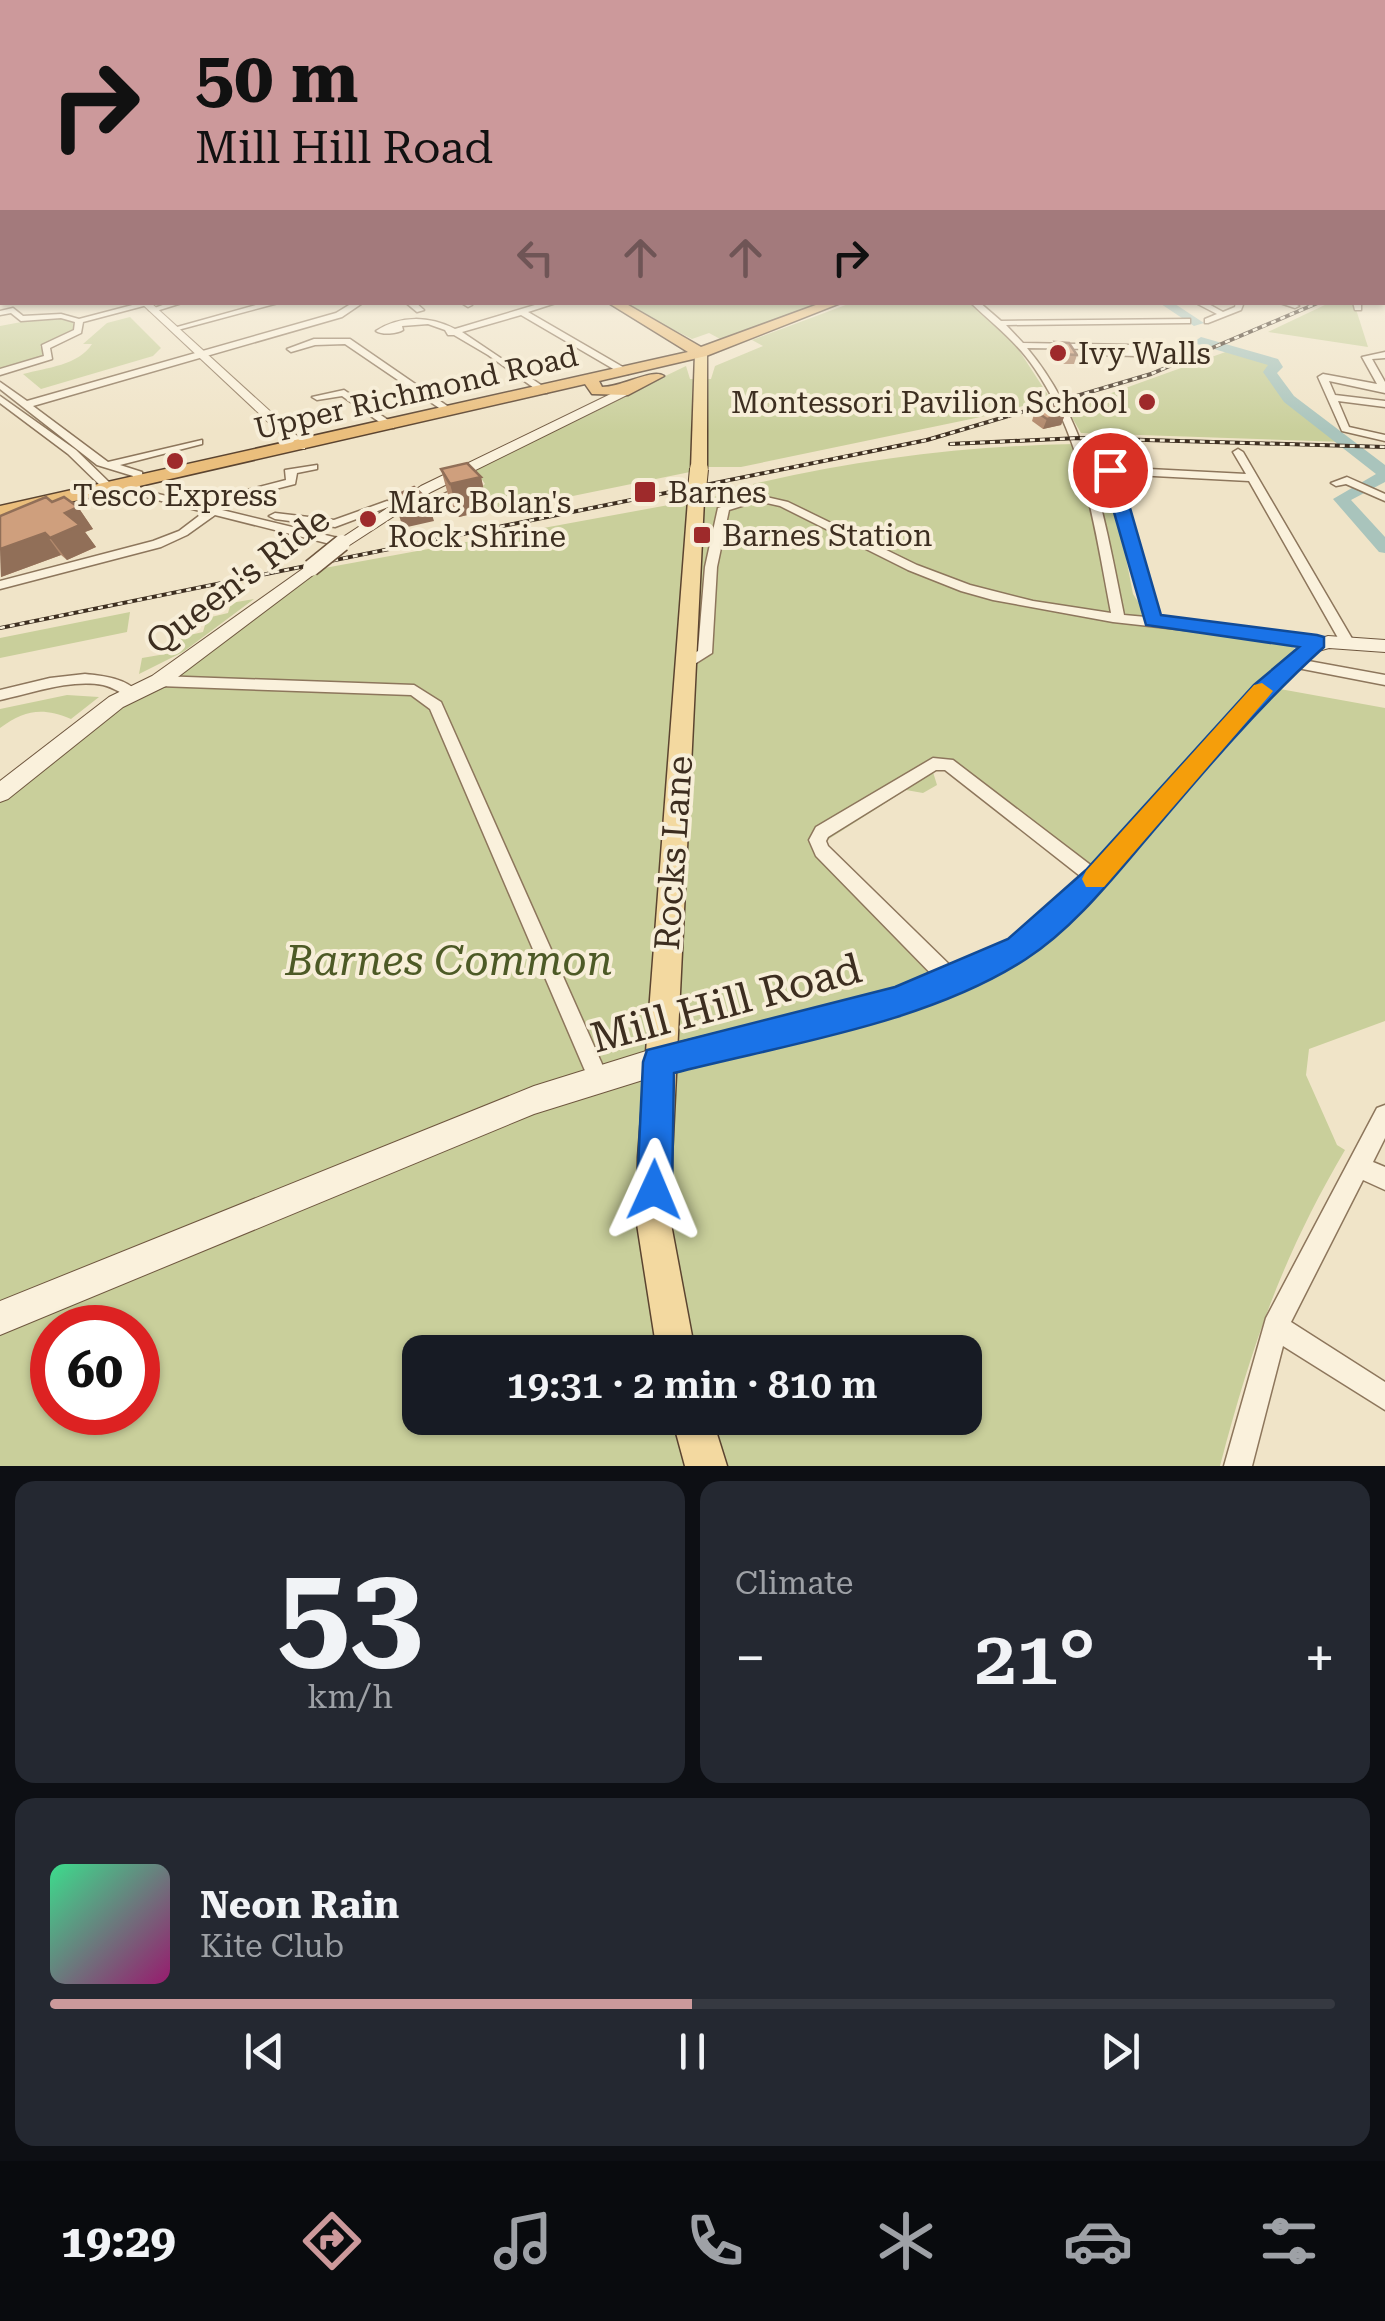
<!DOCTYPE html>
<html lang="en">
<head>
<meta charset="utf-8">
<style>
  :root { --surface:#171b24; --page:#242831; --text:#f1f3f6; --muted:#9ea1a6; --line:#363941; --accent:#cc999b }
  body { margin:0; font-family:"Roboto Serif",serif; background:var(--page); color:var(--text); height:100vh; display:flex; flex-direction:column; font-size:38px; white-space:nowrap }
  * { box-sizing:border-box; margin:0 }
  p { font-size:32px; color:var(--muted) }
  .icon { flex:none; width:55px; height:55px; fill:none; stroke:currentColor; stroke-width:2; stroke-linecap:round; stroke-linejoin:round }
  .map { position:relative; height:1466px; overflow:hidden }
  .drawer { display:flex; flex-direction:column; gap:15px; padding:15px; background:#0d0f14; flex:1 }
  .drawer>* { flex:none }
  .top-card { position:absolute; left:0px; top:0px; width:1385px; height:305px; box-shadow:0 2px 8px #0004; background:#cc999b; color:#111; overflow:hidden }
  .speed { position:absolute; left:30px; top:1305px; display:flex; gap:20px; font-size:50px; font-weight:700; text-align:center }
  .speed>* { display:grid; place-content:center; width:130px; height:130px; border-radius:50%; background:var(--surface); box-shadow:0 2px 8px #0004; line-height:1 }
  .speed .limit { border:15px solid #d22; background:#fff; color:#111 }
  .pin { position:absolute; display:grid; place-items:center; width:85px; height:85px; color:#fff; margin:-42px; border:5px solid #fff; border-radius:50%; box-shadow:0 2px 10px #0007 }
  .me { position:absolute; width:110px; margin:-55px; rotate:1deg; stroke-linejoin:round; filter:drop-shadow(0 0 8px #0008) }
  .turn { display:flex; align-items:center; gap:35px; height:210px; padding:0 30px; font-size:45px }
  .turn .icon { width:130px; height:130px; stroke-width:2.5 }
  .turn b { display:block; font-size:70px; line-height:85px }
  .lanes { display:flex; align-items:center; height:95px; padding:0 30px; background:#0003; justify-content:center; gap:50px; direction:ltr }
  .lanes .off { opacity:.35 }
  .big { font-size:75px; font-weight:600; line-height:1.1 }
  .drawer .tile { flex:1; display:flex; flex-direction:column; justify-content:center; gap:15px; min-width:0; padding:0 35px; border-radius:20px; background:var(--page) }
  .drawer .dial { align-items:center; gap:0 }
  .dial b { font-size:130px; line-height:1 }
  .song { display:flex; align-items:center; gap:30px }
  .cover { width:120px; height:120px; border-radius:15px; background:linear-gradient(135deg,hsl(150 70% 55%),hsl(320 70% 35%)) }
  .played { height:10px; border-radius:5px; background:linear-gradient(90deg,var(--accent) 50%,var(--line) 50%) }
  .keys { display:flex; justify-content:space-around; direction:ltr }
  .heat { display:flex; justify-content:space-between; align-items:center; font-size:55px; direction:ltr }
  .drawer .tiles { flex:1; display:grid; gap:15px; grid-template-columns:1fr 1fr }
  .tile:last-child { grid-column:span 2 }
  .trip { position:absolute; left:402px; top:1335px; width:580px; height:100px; border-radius:20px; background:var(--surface); box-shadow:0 2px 8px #0004; font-weight:600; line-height:100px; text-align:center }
  .tabs { display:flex; height:160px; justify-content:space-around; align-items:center; background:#090b0e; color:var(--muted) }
  .tabs .icon { width:70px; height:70px }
  .tabs .selected { color:var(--accent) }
  .tabs b { font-size:45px; color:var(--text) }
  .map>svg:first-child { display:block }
  .green { fill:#c9cf9b; fill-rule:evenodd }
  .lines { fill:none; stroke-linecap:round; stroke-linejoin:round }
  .stream { stroke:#6f938a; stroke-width:2.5 }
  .river { fill:#a9c4bc; fill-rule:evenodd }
  .minor-casing { stroke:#8d765c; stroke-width:3 }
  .tertiary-casing { stroke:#8d765c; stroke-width:2 }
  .secondary-casing { stroke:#6f573f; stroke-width:2 }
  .primary-casing { stroke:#5b4430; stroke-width:3 }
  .trunk-casing { stroke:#5b4430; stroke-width:3 }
  .minor { fill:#faf1dc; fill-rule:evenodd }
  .tertiary { fill:#faf1dc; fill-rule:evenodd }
  .secondary { fill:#faf1dc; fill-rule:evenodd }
  .primary { fill:#f3d9a0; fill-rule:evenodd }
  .trunk { fill:#eabe7c; fill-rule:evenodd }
  .rail-casing { stroke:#3d2e20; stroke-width:4 }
  .rail { stroke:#f7eed8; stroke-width:2.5; stroke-dasharray:5; stroke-linecap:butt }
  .secondary-bridge-casing { stroke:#6f573f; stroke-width:19; stroke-linecap:butt }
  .primary-bridge-casing { stroke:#5b4430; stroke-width:20; stroke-linecap:butt }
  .secondary-bridge { stroke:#faf1dc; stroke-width:16 }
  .primary-bridge { stroke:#f3d9a0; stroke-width:18 }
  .wall { fill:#b2896c }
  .shaded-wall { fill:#916f58 }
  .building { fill:#cf9f7d; stroke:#916f58; stroke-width:2.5 }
  .route { fill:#1a73e8; stroke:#114b97; stroke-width:2.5 }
  .slow { fill:#f59e0b }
  .poi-dot { fill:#9e2a2b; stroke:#f7eed8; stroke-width:4 }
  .labels { text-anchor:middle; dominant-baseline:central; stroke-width:8; stroke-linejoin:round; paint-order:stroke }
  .far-poi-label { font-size:30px; fill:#3d2e20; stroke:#f7eed8; text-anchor:start }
  .far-street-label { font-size:30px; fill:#3d2e20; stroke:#f7eed8 }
  .street-label { font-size:35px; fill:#3d2e20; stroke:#f7eed8 }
  .near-park-label { font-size:42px; font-style:italic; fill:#4d5a26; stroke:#f7eed8 }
  .near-street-label { font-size:42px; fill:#3d2e20; stroke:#f7eed8 }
</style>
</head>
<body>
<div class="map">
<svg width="1385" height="1466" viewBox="0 0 1385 1466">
  <rect width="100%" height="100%" fill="#f0e4c8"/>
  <g class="green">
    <path d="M621 303H828L722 340 709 333 692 339Z"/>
    <path d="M851 303H969L1005 329 1050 398 995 414 741 467H708L707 459 691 461 690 472 495 512 476 491 485 484 475 469 485 463 686 366 690 379H711L715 366 763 346 752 340Z"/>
    <path d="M1329 303H1354L1368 347 1268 332Z"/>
    <path d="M48 317 71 320 76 328 40 346 46 355 42 359 0 370V326Z"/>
    <path d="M130 317 161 348 153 356 41 389 23 374C46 368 79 365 92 344H83L107 323Z"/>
    <path d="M1231 350 1270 363 1267 374 1286 399 1344 442 1081 433 1067 409Z"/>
    <path d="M1075 444 1080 460 1092 461 1088 444 1104 445 1133 594 1152 623 1289 644 1297 651 1263 681 1280 689 1385 708V1021L1309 1049 1306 1075 1337 1145 1345 1150C1281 1259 1252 1345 1220 1466H0V803L83 735 319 569 756 489 753 484C860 459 965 446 1075 444ZM950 768 1080 877 1034 927 952 968 824 842 906 790 923 793 937 785 933 772ZM52 1328H138V1412H52ZM420 1352H965V1418H420Z"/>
    <path d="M254 599 183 652 139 674 142 658 177 652 181 637 203 632 207 618 228 613 231 603Z"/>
    <path d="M130 612 127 632 0 658V638Z"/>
    <path d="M67 695 99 697 71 719C42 707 25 710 0 728V709Z"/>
  </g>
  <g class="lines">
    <path class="stream" d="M1273 362 1278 364"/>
    <g class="river">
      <path d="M1158 302H1172L1204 323 1194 326Z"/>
      <path d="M1201 337 1278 359 1283 367 1277 373 1294 396 1385 465V482L1351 500 1385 537V553L1379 552 1333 499 1376 474 1284 402 1263 372 1268 365 1197 344 1195 341Z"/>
    </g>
    <g class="minor-casing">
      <g id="minor">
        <path d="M2 229V233L0 234V230Z"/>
        <path d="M1385 251V256L1382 257V252Z"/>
        <rect x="0" y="265" width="2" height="4"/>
        <rect x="0" y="292" width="2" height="7"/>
        <path d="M144 302 151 304 83 322 81 333 50 348 52 359 0 375V369L44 356 42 345 74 330 75 322 61 318 21 321 11 313 0 315V311L13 308 23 316 61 314 79 319Z"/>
        <path d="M171 302H185L153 312 149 310Z"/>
        <path d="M267 302H282L174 331 170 329Z"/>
        <path d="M354 302H364L342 317 33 406 108 462 202 440V444L120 465 142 472 143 482 139 485 142 490 211 507 228 495 286 480 285 470 317 465V469L297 473 295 484 236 499 222 510 346 540V546L342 547 215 515 187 535 161 547 0 589V581L153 541 179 531 204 512 134 494 127 483 133 480V476L97 465 0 389V382L27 401 336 313Z"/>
        <path d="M405 302H415L424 310 417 312Z"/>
        <path d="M460 302H470L472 305 468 307Z"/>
        <path d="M545 302H559L528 312 628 370V374H622L521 315 462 332 547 389V393H541L488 355 454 335H448L445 330 428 324 402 326 403 330C397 334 382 335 376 331 401 315 429 316 455 329Z"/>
        <path d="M970 302H979L1001 321 1190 319V323H1187L1006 325 1023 343 1131 345 1140 353 1136 356 1101 355 1094 349 1027 348C1090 423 1105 522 1124 615L1146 617 1105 470 1110 467 1246 474 1233 452 1238 449 1243 452 1354 642 1352 645H1342L1249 481 1116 474 1159 619 1317 637 1322 639 1324 642 1322 645 1113 622 993 600 961 591 908 570 780 506 758 501 729 510 717 567 712 653 693 665H683L681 662 698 651 705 567 718 508 758 495 788 502 917 565 970 585 1033 601 1111 613C1095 530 1084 441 1035 369 1018 343 993 324 970 302Z"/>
        <path d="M1194 302H1205L1223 312 1235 307 1236 302H1244L1241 310 1208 323H1205V319L1217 314Z"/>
        <path d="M1277 302H1291L1299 306 1295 308Z"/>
        <path d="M1353 302H1361V310H1355Z"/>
        <path d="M314 339H350L456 412 448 414 345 344 315 345 291 352 287 349Z"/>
        <path d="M1385 352V358L1372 359 1385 382V393L1329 381 1335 395 1385 401V407L1338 401 1349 427 1385 435V441L1342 431 1318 377 1323 374 1377 384 1362 357Z"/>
        <path d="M344 390 394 424V428H388L342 396 317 400 312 397Z"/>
        <path d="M0 396 76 450 113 486V490H105L68 454 0 403Z"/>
        <path d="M1347 477 1385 494V501L1346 484 1336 486 1331 483Z"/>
        <path d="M464 484 468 485V489L432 507H424L422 505Z"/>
        <path d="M387 501 391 502V506L335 527 275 519 269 516 275 513 334 520Z"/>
        <path d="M1292 658 1385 675V685L1287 666 1285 663Z"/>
        <path d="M85 674C105 676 125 678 139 693L132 698C122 694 113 687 103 685 69 679 33 693 0 700V690L50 678Z"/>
        <path d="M159 676 414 685 441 702 606 1073 609 1080 606 1087 599 1090 592 1087 430 709 411 695 159 686 152 681Z"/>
        <path d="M933 758 953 760 1101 873 1104 878 1101 883 1095 886 1089 883 945 770H936L828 837 826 841 828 846 959 974 962 981 959 988 952 990 945 988 816 856 809 840 816 827Z"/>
        <path d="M1385 1105V1138L1373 1162 1385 1167V1190L1363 1180 1291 1322 1385 1382V1410L1283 1346 1252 1466H1224L1266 1318 1377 1108Z"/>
      </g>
    </g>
    <g class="tertiary-casing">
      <g id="tertiary">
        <rect x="1382" y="278" width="3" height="6"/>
        <path d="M140 302H150L305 443V449H297Z"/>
      </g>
    </g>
    <g class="secondary-casing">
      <g id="secondary">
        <path d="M623 388 629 392 627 395 431 492 348 546 342 548 334 543 421 486Z"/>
        <path d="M311 563 319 568 317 572 166 686 123 707 8 799 0 802V781L109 697 152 676Z"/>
        <path d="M1328 636 1385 640V652L1329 648 1315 652 1268 696 1103 885 1047 943 1004 971 895 1015 659 1075 534 1114 0 1335V1301L534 1086 659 1047 895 989 987 954 1029 927 1087 871 1254 686 1303 644Z"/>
      </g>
    </g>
    <g class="primary-casing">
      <g id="primary">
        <path d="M701 349 707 353V469L699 474 691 469 695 353Z"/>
        <path d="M696 495 704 500 672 1157 671 1224 695 1352H657L637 1224 638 1157 688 500Z"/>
        <path d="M672 1418H712L727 1466H685Z"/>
      </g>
    </g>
    <g class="trunk-casing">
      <path id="trunk" d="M607 302H623L701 347 824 302H843L706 356 599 381 602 387C623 387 652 368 664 376L628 395 592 394 585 384 0 518V506L688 352Z"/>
    </g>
    <use href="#minor" class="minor"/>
    <use href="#tertiary" class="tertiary"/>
    <use href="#secondary" class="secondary"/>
    <use href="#primary" class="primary"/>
    <use href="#trunk" class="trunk"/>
    <g class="rail-casing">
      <g id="rail">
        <path d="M950 444 1079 438 1385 447"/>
        <path d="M0 628 927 440 1151 374 1320 302"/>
      </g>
    </g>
    <use href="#rail" class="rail"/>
    <g class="secondary-bridge-casing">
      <path id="secondary-bridge" d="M311 568 342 543"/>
    </g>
    <g class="primary-bridge-casing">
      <path id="primary-bridge" d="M696 500 699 469"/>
    </g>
    <use href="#secondary-bridge" class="secondary-bridge"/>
    <use href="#primary-bridge" class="primary-bridge"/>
  </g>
  <g class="wall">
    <path d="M1055 342 1077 355 1074 364H1059L1052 352Z"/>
    <path d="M1035 411 1065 414 1061 425 1043 429 1032 421Z"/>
    <path d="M441 469 481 477 488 510 459 517 450 502Z"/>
    <path d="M52 502 78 507 93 529 85 532 96 547 67 560 61 555 1 577 0 516Z"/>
  </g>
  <g class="shaded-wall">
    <path d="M1065 414 1061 425 1043 429 1047 419Z"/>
    <path d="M481 477 488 510 459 517 450 484Z"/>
    <path d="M427 499 434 521 403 528 396 506Z"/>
    <path d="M78 507 93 529 85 532 96 547 67 560 50 538 65 513Z"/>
    <path d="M45 533 61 555 1 577 0 549Z"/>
  </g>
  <g class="building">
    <path d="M1055 342 1069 343 1077 355 1063 354Z"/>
    <path d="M1059 405 1065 414 1047 419 1035 411Z"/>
    <path d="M467 463 481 477 450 484 441 469Z"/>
    <path d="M414 487 427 499 396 506 393 497Z"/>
    <path d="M46 497 52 502 64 497 78 507 65 513 80 525 50 538 45 533 0 549V516Z"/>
  </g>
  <linearGradient id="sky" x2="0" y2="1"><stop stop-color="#8fbad6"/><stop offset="0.53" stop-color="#f8f3e6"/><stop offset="1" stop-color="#f8f3e6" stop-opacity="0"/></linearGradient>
  <rect width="1385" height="432" fill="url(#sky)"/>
  <path class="route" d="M1110 465 1119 470 1161 615 1317 635 1324 637V647C1260 705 1205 770 1149 836 1113 878 1073 929 1026 959 928 1023 787 1044 674 1073L672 1190 667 1202 654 1207 642 1202 637 1190 643 1062 647 1050 895 987 1008 939 1086 870 1254 685 1299 647 1146 625 1102 470Z"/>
  <path class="slow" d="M1262 683 1273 691 1269 696 1104 887H1086L1082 879 1086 871 1254 685Z"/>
  <g class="poi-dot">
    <circle cx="1058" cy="353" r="10"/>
    <circle cx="1147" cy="402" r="10"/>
    <circle cx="175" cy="461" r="10"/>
    <rect x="633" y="480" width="24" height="24" rx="5"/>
    <circle cx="368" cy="519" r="10"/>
    <rect x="692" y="525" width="20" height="20" rx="5"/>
  </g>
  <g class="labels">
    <g class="far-poi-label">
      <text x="1078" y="353">Ivy Walls</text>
      <text x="1127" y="402" text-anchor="end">Montessori Pavilion School</text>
      <text x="668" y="492">Barnes</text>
      <text x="175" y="495" text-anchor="middle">Tesco Express</text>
      <text x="388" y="502">Marc Bolan's<tspan x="388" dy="34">Rock Shrine</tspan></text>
      <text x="722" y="535">Barnes Station</text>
    </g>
    <g class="far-street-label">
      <text transform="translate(416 392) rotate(-13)">Upper Richmond Road</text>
    </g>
    <g class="street-label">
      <text transform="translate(238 581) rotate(-37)">Queen's Ride</text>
      <text transform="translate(674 853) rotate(-86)">Rocks Lane</text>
    </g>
    <g class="near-park-label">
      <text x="449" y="960">Barnes Common</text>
    </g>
    <g class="near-street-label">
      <text transform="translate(726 1003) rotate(-15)">Mill Hill Road</text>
    </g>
  </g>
</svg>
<div class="speed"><div class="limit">60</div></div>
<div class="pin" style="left:1110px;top:470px;background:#d93025"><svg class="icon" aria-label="arrive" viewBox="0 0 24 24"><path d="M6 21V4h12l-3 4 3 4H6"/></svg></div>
<svg class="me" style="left:654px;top:1190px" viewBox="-20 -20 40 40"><path d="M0-17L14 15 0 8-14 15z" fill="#1a73e8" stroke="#fff" stroke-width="4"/></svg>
<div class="trip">19:31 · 2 min · 810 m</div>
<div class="top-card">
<div class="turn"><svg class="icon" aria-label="right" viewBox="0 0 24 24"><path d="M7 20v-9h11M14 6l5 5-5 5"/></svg><div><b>50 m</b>Mill Hill Road</div></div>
<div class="lanes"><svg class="icon off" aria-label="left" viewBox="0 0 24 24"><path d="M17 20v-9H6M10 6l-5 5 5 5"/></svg><svg class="icon off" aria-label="ahead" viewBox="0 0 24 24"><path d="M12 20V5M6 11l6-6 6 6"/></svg><svg class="icon off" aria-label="ahead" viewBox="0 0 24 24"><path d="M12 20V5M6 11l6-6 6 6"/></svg><svg class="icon" aria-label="right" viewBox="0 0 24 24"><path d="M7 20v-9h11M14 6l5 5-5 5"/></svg></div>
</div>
</div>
<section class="drawer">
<div class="tiles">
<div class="tile dial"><b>53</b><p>km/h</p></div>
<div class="tile"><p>Climate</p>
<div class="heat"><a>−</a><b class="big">21°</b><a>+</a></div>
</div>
<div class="tile">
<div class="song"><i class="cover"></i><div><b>Neon Rain</b><p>Kite Club</p></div></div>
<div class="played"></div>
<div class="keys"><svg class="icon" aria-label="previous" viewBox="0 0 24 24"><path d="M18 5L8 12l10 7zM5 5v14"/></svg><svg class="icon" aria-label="pause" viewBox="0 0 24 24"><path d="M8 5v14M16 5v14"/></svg><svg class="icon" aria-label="next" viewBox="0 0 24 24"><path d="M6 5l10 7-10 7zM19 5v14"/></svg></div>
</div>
</div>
</section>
<nav class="tabs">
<b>19:29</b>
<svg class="icon selected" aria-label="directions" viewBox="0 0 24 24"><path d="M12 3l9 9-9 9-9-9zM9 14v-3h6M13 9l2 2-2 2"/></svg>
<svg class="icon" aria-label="music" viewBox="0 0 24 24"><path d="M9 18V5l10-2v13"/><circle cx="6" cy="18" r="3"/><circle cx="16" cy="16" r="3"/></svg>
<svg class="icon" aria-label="phone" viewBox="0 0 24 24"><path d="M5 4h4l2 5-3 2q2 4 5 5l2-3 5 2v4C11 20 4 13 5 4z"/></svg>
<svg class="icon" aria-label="climate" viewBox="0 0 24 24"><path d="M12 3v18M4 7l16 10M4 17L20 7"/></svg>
<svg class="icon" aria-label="car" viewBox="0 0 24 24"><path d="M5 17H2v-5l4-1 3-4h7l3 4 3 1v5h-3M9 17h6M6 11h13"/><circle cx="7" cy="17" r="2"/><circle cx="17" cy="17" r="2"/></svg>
<svg class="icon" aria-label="filters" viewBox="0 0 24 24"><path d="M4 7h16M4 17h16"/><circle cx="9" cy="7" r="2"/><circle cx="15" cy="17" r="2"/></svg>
</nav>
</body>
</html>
